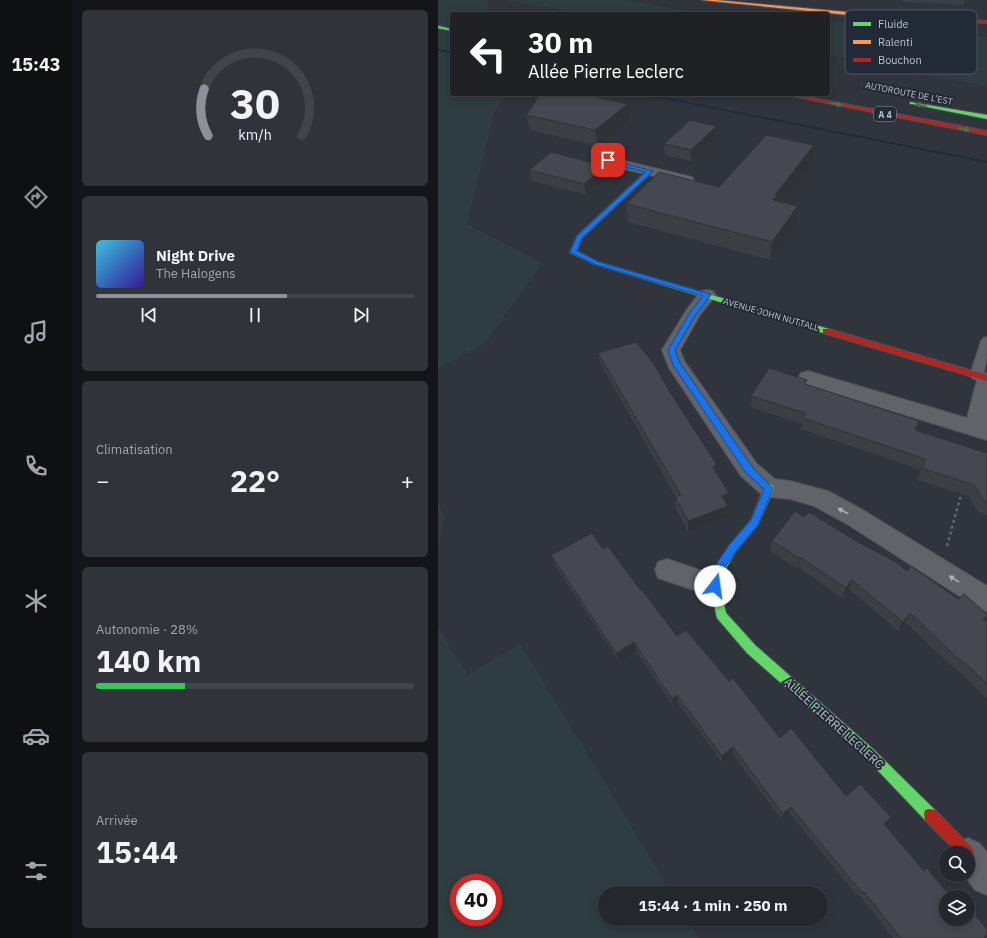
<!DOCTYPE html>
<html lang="fr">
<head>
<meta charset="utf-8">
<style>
  :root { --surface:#24272d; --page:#303339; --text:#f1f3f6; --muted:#a3a5aa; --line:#414449; --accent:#8b9099 }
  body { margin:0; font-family:"IBM Plex Sans",sans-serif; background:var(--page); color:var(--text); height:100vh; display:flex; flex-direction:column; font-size:15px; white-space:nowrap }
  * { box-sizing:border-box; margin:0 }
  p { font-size:13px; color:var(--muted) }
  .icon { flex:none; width:22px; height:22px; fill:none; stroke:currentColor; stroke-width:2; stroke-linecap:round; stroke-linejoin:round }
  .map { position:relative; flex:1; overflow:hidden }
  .panel { display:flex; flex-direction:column; gap:10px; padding:10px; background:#141519; width:366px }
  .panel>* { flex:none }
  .top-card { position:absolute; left:12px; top:12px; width:380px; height:84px; border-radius:4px; box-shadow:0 2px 10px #0003,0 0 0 1px var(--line); background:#202124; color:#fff; overflow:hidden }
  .fabs { position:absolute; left:501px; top:846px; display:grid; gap:8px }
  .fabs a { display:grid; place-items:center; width:36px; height:36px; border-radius:50%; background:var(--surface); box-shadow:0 2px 10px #0003,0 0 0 1px var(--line); font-size:20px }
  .speed { position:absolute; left:12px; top:874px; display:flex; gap:8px; font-size:20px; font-weight:700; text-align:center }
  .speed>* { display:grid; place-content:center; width:52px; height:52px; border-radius:50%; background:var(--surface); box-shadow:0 2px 10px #0003,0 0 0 1px var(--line); line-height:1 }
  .speed .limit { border:6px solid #d22; background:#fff; color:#111 }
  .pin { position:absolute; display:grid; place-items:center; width:34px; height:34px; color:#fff; margin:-17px; border-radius:8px; box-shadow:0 2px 6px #0006 }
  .me { position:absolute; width:44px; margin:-22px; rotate:15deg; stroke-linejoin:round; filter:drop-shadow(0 0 3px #0008) }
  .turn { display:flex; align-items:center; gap:14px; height:84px; padding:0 12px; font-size:18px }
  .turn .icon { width:52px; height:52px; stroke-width:2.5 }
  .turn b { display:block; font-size:28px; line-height:34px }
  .big { font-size:30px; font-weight:700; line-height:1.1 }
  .panel .card { flex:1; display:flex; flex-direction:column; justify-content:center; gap:6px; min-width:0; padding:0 14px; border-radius:6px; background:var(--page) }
  .panel .dial { align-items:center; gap:0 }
  .dial svg { height:104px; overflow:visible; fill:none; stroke:var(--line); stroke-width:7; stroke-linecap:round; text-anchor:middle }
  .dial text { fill:var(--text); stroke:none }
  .song { display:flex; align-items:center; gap:12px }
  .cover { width:48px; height:48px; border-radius:6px; background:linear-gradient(135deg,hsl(190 70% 55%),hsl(250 70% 35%)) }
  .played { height:4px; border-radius:2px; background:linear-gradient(90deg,var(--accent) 60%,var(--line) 60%) }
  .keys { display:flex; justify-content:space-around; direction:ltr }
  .heat { display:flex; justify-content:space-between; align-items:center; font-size:22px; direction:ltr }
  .charge { height:6px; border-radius:3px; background:linear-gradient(90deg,#34c759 28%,var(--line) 0) }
  .trip { position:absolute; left:160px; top:886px; width:230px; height:40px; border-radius:20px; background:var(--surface); box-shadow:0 2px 10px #0003,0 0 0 1px var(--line); font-weight:700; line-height:40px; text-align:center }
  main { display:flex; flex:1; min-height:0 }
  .menu { display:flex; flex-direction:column; width:72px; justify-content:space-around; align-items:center; background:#0e1012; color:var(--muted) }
  .menu .icon { width:28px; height:28px }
  .menu .on { color:var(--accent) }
  .menu b { font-size:18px; color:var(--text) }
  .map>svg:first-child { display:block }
  .green { fill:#2d3d41; fill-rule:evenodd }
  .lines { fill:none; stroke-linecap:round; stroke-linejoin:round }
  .stream { fill:#202a3e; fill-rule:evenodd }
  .lane-casing { stroke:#4e5158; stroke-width:2 }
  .street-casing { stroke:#4e5158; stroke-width:2 }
  .fast-casing { stroke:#4e5158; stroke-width:2 }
  .slow-casing { stroke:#4e5158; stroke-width:2 }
  .jam-casing { stroke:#4e5158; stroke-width:2 }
  .path { stroke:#62666c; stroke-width:2.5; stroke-dasharray:3 3; stroke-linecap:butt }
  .lane { fill:#60636a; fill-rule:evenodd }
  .street { fill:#60636a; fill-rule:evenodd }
  .fast { fill:#63d668; fill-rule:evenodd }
  .slow { fill:#ff974d; fill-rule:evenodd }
  .jam { fill:#b3261e; fill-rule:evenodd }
  .wall { fill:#3b3e45 }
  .shaded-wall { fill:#303238 }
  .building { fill:#454850; stroke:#303238 }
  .oneway { fill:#40774d }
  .oneway2 { fill:#aaaeb8 }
  .route { fill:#1a73e8; stroke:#114b97 }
  .labels { text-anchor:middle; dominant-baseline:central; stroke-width:4; stroke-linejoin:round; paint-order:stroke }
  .far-street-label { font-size:9px; fill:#bcc1cb; stroke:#232a37 }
  .shield { fill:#232a37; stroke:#8e949f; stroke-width:1 }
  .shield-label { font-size:9px; font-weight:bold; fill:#bcc1cb }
  .near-street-label { font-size:12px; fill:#bcc1cb; stroke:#232a37 }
  .key { fill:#232a37; stroke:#515763; stroke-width:1 }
  .key-label { font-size:11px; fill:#bcc1cb }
</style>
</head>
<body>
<main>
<nav class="menu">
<b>15:43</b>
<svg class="icon on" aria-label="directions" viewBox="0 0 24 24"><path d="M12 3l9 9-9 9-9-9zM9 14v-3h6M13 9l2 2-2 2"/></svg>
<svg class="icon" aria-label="music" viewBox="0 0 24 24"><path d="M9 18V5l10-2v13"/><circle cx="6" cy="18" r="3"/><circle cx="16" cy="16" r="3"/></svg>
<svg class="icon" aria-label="phone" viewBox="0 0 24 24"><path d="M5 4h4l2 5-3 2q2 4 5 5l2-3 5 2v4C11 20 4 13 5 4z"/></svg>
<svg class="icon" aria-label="climate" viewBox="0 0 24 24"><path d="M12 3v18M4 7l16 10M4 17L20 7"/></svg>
<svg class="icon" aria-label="car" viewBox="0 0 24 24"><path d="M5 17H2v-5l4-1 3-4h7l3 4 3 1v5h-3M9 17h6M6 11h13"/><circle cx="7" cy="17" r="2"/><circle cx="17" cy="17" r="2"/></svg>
<svg class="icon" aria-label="filters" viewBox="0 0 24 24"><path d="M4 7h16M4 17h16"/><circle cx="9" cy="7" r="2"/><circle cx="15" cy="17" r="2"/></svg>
</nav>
<section class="panel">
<div class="card dial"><svg viewBox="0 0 100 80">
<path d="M14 69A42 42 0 1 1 86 69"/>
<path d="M14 69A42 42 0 0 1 11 33" stroke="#8b9099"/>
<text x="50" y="56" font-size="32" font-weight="700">30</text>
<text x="50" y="72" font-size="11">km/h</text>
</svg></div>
<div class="card">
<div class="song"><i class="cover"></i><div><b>Night Drive</b><p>The Halogens</p></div></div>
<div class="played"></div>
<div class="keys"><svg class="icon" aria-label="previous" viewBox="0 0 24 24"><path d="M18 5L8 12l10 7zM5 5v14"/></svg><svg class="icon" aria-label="pause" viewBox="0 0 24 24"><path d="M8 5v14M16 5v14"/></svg><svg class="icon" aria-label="next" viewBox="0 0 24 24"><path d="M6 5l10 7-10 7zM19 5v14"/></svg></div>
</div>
<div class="card"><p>Climatisation</p>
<div class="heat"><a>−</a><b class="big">22°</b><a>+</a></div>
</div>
<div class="card"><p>Autonomie · 28%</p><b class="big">140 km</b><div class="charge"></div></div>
<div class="card"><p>Arrivée</p><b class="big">15:44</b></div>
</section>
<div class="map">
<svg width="549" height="938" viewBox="0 0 549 938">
  <rect width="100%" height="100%" fill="#30343c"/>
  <g class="green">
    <path d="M0 0H48L52 14H14V94H69L56 113 29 224 105 263 47 343 0 369Z"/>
    <path d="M67 0H190L267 14H145Z"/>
    <path d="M390 21 412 23 433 32 456 30 463 32 461 67 390 55Z"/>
    <path d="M469 32 549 37V86L469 72Z"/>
    <path d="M0 499 6 517 0 551Z"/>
    <path d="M0 627 30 675 82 643 234 893H167V919H249L261 938H0ZM21 883H55V917H21Z"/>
  </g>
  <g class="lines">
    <g class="stream">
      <path d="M0 49 14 52V54L0 51Z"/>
      <path d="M201 94H210L549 161V163Z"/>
    </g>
    <g class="lane-casing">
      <path id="lane" d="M549 337C549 351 549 366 544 378L539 380 534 378 532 375 543 341 545 338Z"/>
    </g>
    <g class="street-casing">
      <g id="street">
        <path d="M170 157 254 177 256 180 254 183 249 184 165 164 163 161 165 158Z"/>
        <path d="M269 290 275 291 278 295 262 315 242 350 247 362 319 464 337 479 352 481 390 491 425 510 549 586V612L540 608 409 524 376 506 352 499 331 497 323 494 303 476 231 368 224 350 249 309 263 291Z"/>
        <path d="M370 371 529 418 539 380 542 375 549 373V440L363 383 360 378 363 373Z"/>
        <path d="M229 559 286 578 290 586 286 594 277 597 220 578 217 570 220 562Z"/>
        <path d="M530 838 541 843 549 852V895L537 890 526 875H530V853H514L519 843Z"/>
      </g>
    </g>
    <g class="fast-casing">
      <g id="fast">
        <path d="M0 26 14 29V31L0 28Z"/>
        <path d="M472 102 549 115V119L474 104H472Z"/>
        <path d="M210 170 215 171 144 238 139 251 160 262 391 329V333H385L156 264 133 253 132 252 139 236Z"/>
        <path d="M331 484 334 485 336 488 320 525 298 551 288 568 282 586 288 613 317 645 435 749 497 810 498 815 497 820 492 821 487 820 427 757 309 653 279 618 272 586 278 566 292 545 313 520 326 488 328 485Z"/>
      </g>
    </g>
    <g class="slow-casing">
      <path id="slow" d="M264 0H278L453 16 451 17 410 15Z"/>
    </g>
    <g class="jam-casing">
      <g id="jam">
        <path d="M451 15 549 21V23L450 17Z"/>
        <path d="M344 94H354L549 131V135Z"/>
        <path d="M385 329H391L549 375V381L385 333Z"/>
        <path d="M492 809 497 810 534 848 536 853 534 858 530 859V853H520L487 820 486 815 487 810Z"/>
      </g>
    </g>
    <path class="path" d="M509 546 524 491"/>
    <use href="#lane" class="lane"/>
    <use href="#street" class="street"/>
    <use href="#fast" class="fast"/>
    <use href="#slow" class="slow"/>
    <use href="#jam" class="jam"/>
  </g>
  <g class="wall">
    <path d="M465 0H527L525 5 465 2Z"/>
    <path d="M88 115 191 119 160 146 92 130Z"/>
    <path d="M279 126 278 138 253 161 227 155 226 144Z"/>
    <path d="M374 163 344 202 358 224 332 260 190 222 188 204 281 187Z"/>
    <path d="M91 170 168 177 148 195 94 181Z"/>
    <path d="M160 353 232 392 279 465V473L291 493 290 504 289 505 290 506 289 516 250 532 238 508 237 497H238L163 365Z"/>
    <path d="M368 385 477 430 549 453V515L541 512 530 496 479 480 483 470 363 429 364 424 313 407V396Z"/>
    <path d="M366 517 418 541 520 599 549 617 546 620 549 622V699L520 670 519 671 467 622 460 631 411 589 404 598 360 567 359 568 332 551 334 541Z"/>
    <path d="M165 549 203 591 239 636 291 681 342 738 408 796 446 824 485 870 489 868 510 893 511 892 520 889 538 916 546 938H455L421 895 419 896 351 812 343 819 294 753 284 762 240 703 235 706 198 651 181 662 117 566 113 555Z"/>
  </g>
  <g class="shaded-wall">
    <path d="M190 104 191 119 160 146 157 130Z"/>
    <path d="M279 126 278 138 253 161V150Z"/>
    <path d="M376 145 374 163 338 210 335 200 337 195Z"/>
    <path d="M167 166 168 177 148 195 146 184Z"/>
    <path d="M360 206 358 224 332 260 334 242Z"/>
    <path d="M279 465V476L275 467Z"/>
    <path d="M291 493 290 504 284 507V496Z"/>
    <path d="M290 506 289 516 250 532V521Z"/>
    <path d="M362 557 360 567 359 568 361 558Z"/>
    <path d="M414 580 411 589 404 598 408 588Z"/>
    <path d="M472 613 467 622 460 631 465 622Z"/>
    <path d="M196 642 198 651 181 662 178 653Z"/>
    <path d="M239 695 240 703 235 706 234 699Z"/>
    <path d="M295 747 294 753 284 762V756Z"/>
    <path d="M353 807 351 812 343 819 345 814Z"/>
  </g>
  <g class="building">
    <path d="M103 94H144L190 104 157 130 88 115 102 95Z"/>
    <path d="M252 120 279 126 253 150 226 144Z"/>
    <path d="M328 135 376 145 337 195H339L335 200 360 206 334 242 188 204 221 172 281 187Z"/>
    <path d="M113 152 167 166 146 184 91 170Z"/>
    <path d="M198 342 216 364 232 392 279 465 275 467 291 493 284 496 290 506 250 521 237 497 243 495 160 353Z"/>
    <path d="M331 368 369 380 367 384 481 421 477 430 549 453V502H547L536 485 484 468 487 459 365 418 367 413 313 396Z"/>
    <path d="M357 511 366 517 371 512 418 541 458 562 469 571 473 566 520 599 526 594 549 614V616L545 619 549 622V684L526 662 525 663 472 613 465 622 414 580 408 588 362 557 361 558 334 541Z"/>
    <path d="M154 533 165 549 170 546 203 591 204 590 239 636 248 630 291 681 295 678 342 738 353 728 408 796 422 784 453 817 446 824 486 871 489 868 512 896 520 889 527 897H508V919H530V901L539 912 538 916 549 929V934L546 938H463L426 892 424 893 353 807 345 814 295 747 284 756 239 695 234 699 196 642 178 653 113 555Z"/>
  </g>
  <defs><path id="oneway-solid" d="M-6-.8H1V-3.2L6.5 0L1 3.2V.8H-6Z"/></defs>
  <g class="oneway">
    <use href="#oneway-solid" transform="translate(398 104) rotate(11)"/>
    <use href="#oneway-solid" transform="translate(483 105) rotate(-169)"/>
    <use href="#oneway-solid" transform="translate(526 129) rotate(11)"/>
  </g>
  <g class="oneway2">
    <use href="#oneway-solid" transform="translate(405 511) rotate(-151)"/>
    <use href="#oneway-solid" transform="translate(516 579) rotate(-148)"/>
  </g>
  <path class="route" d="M168 159 215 171 144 238 139 251 161 262 272 294 273 295 258 314 237 350 242 363 315 468 335 488 320 525 298 551 287 567 281 590 277 591 274 590 272 586 279 563 291 545 313 520 326 489 308 473 235 365 230 350 253 311 265 296 156 264 132 252 139 236 208 172 168 162Z"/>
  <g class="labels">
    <g class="far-street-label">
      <text transform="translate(471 93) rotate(11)">AUTOROUTE DE L’EST</text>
      <text transform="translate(333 314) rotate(16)">AVENUE JOHN NUTTALL</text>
    </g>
    <rect class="shield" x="436" y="107" width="22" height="14" rx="3"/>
    <g class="shield-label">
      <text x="447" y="114">A 4</text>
    </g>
    <g class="near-street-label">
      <text transform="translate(396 723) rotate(42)">ALLÉE PIERRE LECLERC</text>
    </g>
  </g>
  <rect x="407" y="10" width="132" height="64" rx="6" class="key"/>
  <rect x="415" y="22" width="18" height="4" fill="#63d668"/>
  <rect x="415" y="40" width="18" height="4" fill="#ff974d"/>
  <rect x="415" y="58" width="18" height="4" fill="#b3261e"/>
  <g class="key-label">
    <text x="440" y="28">Fluide</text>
    <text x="440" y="46">Ralenti</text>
    <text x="440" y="64">Bouchon</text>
  </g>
</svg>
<div class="fabs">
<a><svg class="icon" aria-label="search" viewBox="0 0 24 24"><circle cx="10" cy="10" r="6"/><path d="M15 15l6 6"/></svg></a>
<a><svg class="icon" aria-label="layers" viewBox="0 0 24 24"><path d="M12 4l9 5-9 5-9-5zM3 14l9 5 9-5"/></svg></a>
</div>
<div class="speed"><div class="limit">40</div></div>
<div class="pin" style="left:170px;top:160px;background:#d93025"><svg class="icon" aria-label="arrive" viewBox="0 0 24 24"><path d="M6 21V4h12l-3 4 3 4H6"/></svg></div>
<svg class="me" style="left:277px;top:586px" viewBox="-20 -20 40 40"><circle r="19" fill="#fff"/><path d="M0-13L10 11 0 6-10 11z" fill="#1a73e8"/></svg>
<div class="trip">15:44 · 1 min · 250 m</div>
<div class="top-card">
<div class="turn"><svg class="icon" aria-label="left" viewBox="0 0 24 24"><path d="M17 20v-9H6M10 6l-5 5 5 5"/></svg><div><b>30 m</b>Allée Pierre Leclerc</div></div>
</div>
</div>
</main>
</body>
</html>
